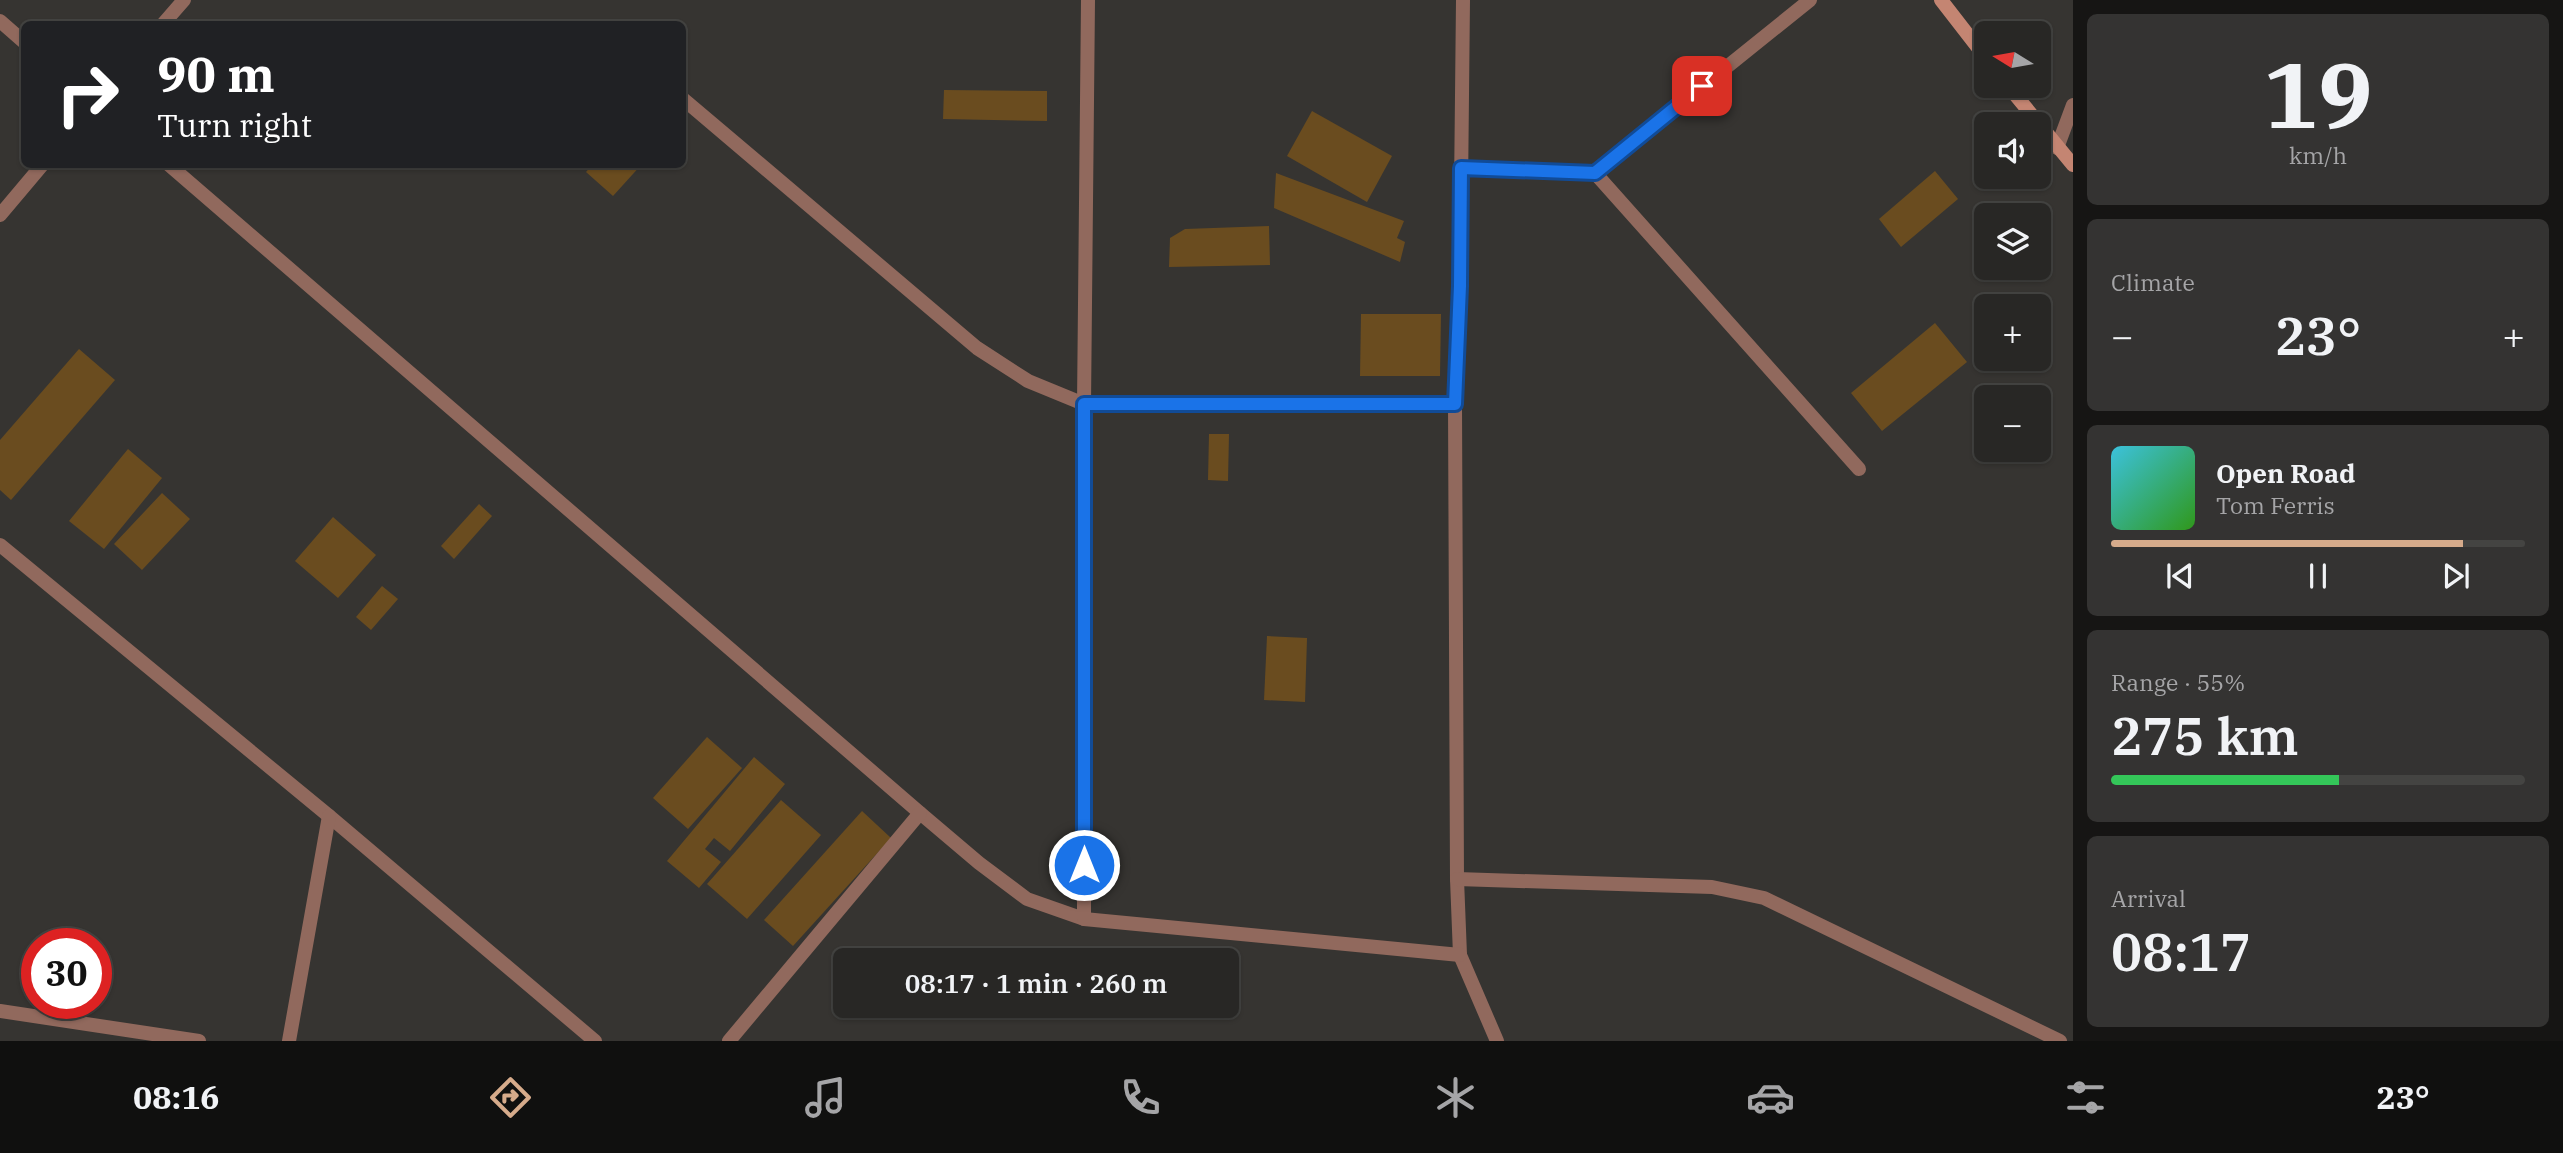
<!DOCTYPE html>
<html lang="en">
<head>
<meta charset="utf-8">
<style>
  :root { --surface:#282725; --page:#343332; --text:#f1f3f6; --muted:#a5a5a7; --line:#444442; --accent:#d6ab8b }
  body { margin:0; font-family:"IBM Plex Serif",serif; background:var(--page); color:var(--text); height:100vh; display:flex; flex-direction:column; font-size:26px; white-space:nowrap }
  * { box-sizing:border-box; margin:0 }
  p { font-size:23px; color:var(--muted) }
  .icon { flex:none; width:38px; height:38px; fill:none; stroke:currentColor; stroke-width:2; stroke-linecap:round; stroke-linejoin:round }
  .map { position:relative; flex:1; overflow:hidden }
  .drawer { display:flex; flex-direction:column; gap:14px; padding:14px; background:#161514; width:490px }
  .drawer>* { flex:none }
  .guide { position:absolute; left:21px; top:21px; width:665px; height:147px; border-radius:10px; box-shadow:0 2px 5px #0004,0 0 0 2px var(--line); background:#202124; color:#fff; overflow:hidden }
  .needle { width:46px; rotate:281deg }
  .fabs { position:absolute; left:1974px; top:21px; display:grid; gap:14px }
  .fabs a { display:grid; place-items:center; width:77px; height:77px; border-radius:10px; background:var(--surface); box-shadow:0 2px 5px #0004,0 0 0 2px var(--line); font-size:35px }
  .speed { position:absolute; left:21px; top:928px; display:flex; gap:14px; font-size:35px; font-weight:700; text-align:center }
  .speed>* { display:grid; place-content:center; width:91px; height:91px; border-radius:50%; background:var(--surface); box-shadow:0 2px 5px #0004,0 0 0 2px var(--line); line-height:1 }
  .speed .limit { border:10px solid #d22; background:#fff; color:#111 }
  .pin { position:absolute; display:grid; place-items:center; width:60px; height:60px; color:#fff; margin:-30px; border-radius:14px; box-shadow:0 4px 10px #0006 }
  .me { position:absolute; width:77px; margin:-38px; rotate:0deg; stroke-linejoin:round; filter:drop-shadow(0 0 5px #0008) }
  .turn { display:flex; align-items:center; gap:24px; height:147px; padding:0 21px; font-size:32px }
  .turn .icon { width:91px; height:91px; stroke-width:2.5 }
  .turn b { display:block; font-size:49px; line-height:60px }
  .big { font-size:52px; font-weight:600; line-height:1.1 }
  .drawer .card { flex:1; display:flex; flex-direction:column; justify-content:center; gap:10px; min-width:0; padding:0 24px; border-radius:10px; background:var(--page) }
  .drawer .dial { align-items:center; gap:0 }
  .dial b { font-size:91px; line-height:1 }
  .song { display:flex; align-items:center; gap:21px }
  .cover { width:84px; height:84px; border-radius:10px; background:linear-gradient(135deg,hsl(190 70% 55%),hsl(110 70% 35%)) }
  .played { height:7px; border-radius:4px; background:linear-gradient(90deg,var(--accent) 85%,var(--line) 85%) }
  .keys { display:flex; justify-content:space-around; direction:ltr }
  .heat { display:flex; justify-content:space-between; align-items:center; font-size:38px; direction:ltr }
  .charge { height:10px; border-radius:5px; background:linear-gradient(90deg,#34c759 55%,var(--line) 0) }
  .trip { position:absolute; left:833px; top:948px; width:406px; height:70px; border-radius:10px; background:var(--surface); box-shadow:0 2px 5px #0004,0 0 0 2px var(--line); font-weight:600; line-height:70px; text-align:center }
  .menu { display:flex; height:112px; justify-content:space-around; align-items:center; background:#10100f; color:var(--muted) }
  .menu .icon { width:49px; height:49px }
  .menu .selected { color:var(--accent) }
  .menu b { font-size:32px; color:var(--text) }
  main { display:flex; flex:1; min-height:0 }
  .map>svg:first-child { display:block }
  .building { fill:#6a4c1f }
  .lines { fill:none; stroke-linecap:round; stroke-linejoin:round }
  .street { stroke:#91695d; stroke-width:14 }
  .secondary { stroke:#c48572; stroke-width:14 }
  .route-casing { stroke:#114b97; stroke-width:18 }
  .route { stroke:#1a73e8; stroke-width:12 }
</style>
</head>
<body>
<main>
<div class="map">
<svg width="2073" height="1041" viewBox="0 0 2073 1041">
  <rect width="100%" height="100%" fill="#363431"/>
  <g class="building">
    <path d="M944 90 1047 91V121L943 119Z"/>
    <path d="M1312 111 1392 156 1367 202 1287 156Z"/>
    <path d="M593 164H642L613 196 586 172Z"/>
    <path d="M1935 171 1958 199 1901 247 1879 219Z"/>
    <path d="M1276 173 1404 221 1397 238 1405 242 1400 262 1274 208Z"/>
    <path d="M1269 226 1270 265 1169 267 1170 238 1185 229Z"/>
    <path d="M1361 314H1441L1440 376H1360Z"/>
    <path d="M1935 323 1967 362 1882 431 1851 393Z"/>
    <path d="M79 349 115 380 11 500 0 490V440Z"/>
    <path d="M1209 434H1229L1228 481 1208 480Z"/>
    <path d="M128 449 162 478 104 549 69 521Z"/>
    <path d="M162 493 190 519 142 570 114 544Z"/>
    <path d="M479 504 492 516 454 559 441 546Z"/>
    <path d="M333 517 376 555 338 598 295 561Z"/>
    <path d="M382 586 398 599 371 630 356 617Z"/>
    <path d="M1267 636 1307 638 1305 702 1264 700Z"/>
    <path d="M707 737 742 768 688 829 653 798Z"/>
    <path d="M754 757 785 784 730 851 714 838 705 849 721 862 699 888 667 861Z"/>
    <path d="M781 800 821 835 747 919 707 884Z"/>
    <path d="M862 811 891 838 793 946 764 920Z"/>
  </g>
  <g class="lines">
    <g class="street">
      <path d="M1463 0 1460 286 1455 404 1457 879 1460 955 1497 1041"/>
      <path d="M0 21 24 42"/>
      <path d="M163 24 184 0"/>
      <path d="M682 98 977 348 1028 381 1084 404H1455"/>
      <path d="M2057 148 2073 105"/>
      <path d="M168 164 920 813 979 863 1027 899 1084 919 1460 955"/>
      <path d="M1461 168 1595 173 1859 469"/>
      <path d="M1595 173 1810 0"/>
      <path d="M0 215 43 164"/>
      <path d="M0 545 329 816 595 1041"/>
      <path d="M1457 879 1712 887 1764 898 2060 1041"/>
      <path d="M1084 919V404L1088 0"/>
      <path d="M0 1011 199 1041"/>
      <path d="M289 1041 329 816"/>
      <path d="M729 1041 920 813"/>
    </g>
    <g class="secondary">
      <path d="M1941 0 1986 58"/>
      <path d="M2008 86 2073 165"/>
    </g>
  </g>
  <g class="lines">
    <g class="route-casing">
      <path id="route" d="M1084 865V404H1455L1460 286 1461 168 1595 173 1702 86"/>
    </g>
    <use href="#route" class="route"/>
  </g>
</svg>
<div class="fabs">
<a><svg class="needle" viewBox="-14 -14 28 28"><path d="M0-13l5 13h-10z" fill="#e53935"/><path d="M0 13l5-13h-10z" fill="#a5a5a7"/></svg></a>
<a><svg class="icon" aria-label="sound" viewBox="0 0 24 24"><path d="M4 9h4l5-4v14l-5-4H4zM17 9q2 3 0 6"/></svg></a>
<a><svg class="icon" aria-label="layers" viewBox="0 0 24 24"><path d="M12 4l9 5-9 5-9-5zM3 14l9 5 9-5"/></svg></a>
<a>+</a>
<a>−</a>
</div>
<div class="speed"><div class="limit">30</div></div>
<div class="pin" style="left:1702px;top:86px;background:#d93025"><svg class="icon" aria-label="arrive" viewBox="0 0 24 24"><path d="M6 21V4h12l-3 4 3 4H6"/></svg></div>
<svg class="me" style="left:1084px;top:865px" viewBox="-20 -20 40 40"><circle r="17" fill="#1a73e8" stroke="#fff" stroke-width="3"/><path d="M0-11L8 9 0 5-8 9z" fill="#fff"/></svg>
<div class="trip">08:17 · 1 min · 260 m</div>
<div class="guide">
<div class="turn"><svg class="icon" aria-label="right" viewBox="0 0 24 24"><path d="M7 20v-9h11M14 6l5 5-5 5"/></svg><div><b>90 m</b>Turn right</div></div>
</div>
</div>
<section class="drawer">
<div class="card dial"><b>19</b><p>km/h</p></div>
<div class="card"><p>Climate</p>
<div class="heat"><a>−</a><b class="big">23°</b><a>+</a></div>
</div>
<div class="card">
<div class="song"><i class="cover"></i><div><b>Open Road</b><p>Tom Ferris</p></div></div>
<div class="played"></div>
<div class="keys"><svg class="icon" aria-label="previous" viewBox="0 0 24 24"><path d="M18 5L8 12l10 7zM5 5v14"/></svg><svg class="icon" aria-label="pause" viewBox="0 0 24 24"><path d="M8 5v14M16 5v14"/></svg><svg class="icon" aria-label="next" viewBox="0 0 24 24"><path d="M6 5l10 7-10 7zM19 5v14"/></svg></div>
</div>
<div class="card"><p>Range · 55%</p><b class="big">275 km</b><div class="charge"></div></div>
<div class="card"><p>Arrival</p><b class="big">08:17</b></div>
</section>
</main>
<nav class="menu">
<b>08:16</b>
<svg class="icon selected" aria-label="directions" viewBox="0 0 24 24"><path d="M12 3l9 9-9 9-9-9zM9 14v-3h6M13 9l2 2-2 2"/></svg>
<svg class="icon" aria-label="music" viewBox="0 0 24 24"><path d="M9 18V5l10-2v13"/><circle cx="6" cy="18" r="3"/><circle cx="16" cy="16" r="3"/></svg>
<svg class="icon" aria-label="phone" viewBox="0 0 24 24"><path d="M5 4h4l2 5-3 2q2 4 5 5l2-3 5 2v4C11 20 4 13 5 4z"/></svg>
<svg class="icon" aria-label="climate" viewBox="0 0 24 24"><path d="M12 3v18M4 7l16 10M4 17L20 7"/></svg>
<svg class="icon" aria-label="car" viewBox="0 0 24 24"><path d="M5 17H2v-5l4-1 3-4h7l3 4 3 1v5h-3M9 17h6M6 11h13"/><circle cx="7" cy="17" r="2"/><circle cx="17" cy="17" r="2"/></svg>
<svg class="icon" aria-label="filters" viewBox="0 0 24 24"><path d="M4 7h16M4 17h16"/><circle cx="9" cy="7" r="2"/><circle cx="15" cy="17" r="2"/></svg>
<b>23°</b>
</nav>
</body>
</html>
